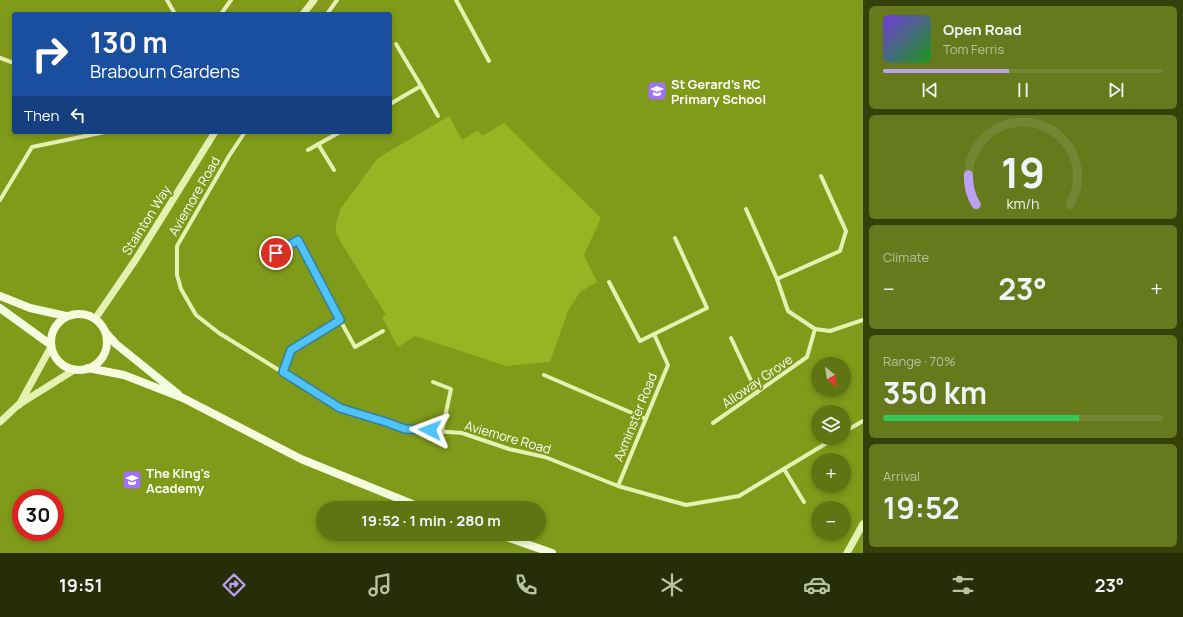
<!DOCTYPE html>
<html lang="en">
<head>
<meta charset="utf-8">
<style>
  :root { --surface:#607413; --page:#66791c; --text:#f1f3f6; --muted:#bac3a0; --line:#748633; --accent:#bca0f2 }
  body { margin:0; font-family:Manrope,sans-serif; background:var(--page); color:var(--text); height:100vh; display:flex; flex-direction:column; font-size:15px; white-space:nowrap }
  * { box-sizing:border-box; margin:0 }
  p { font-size:13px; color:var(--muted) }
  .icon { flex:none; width:22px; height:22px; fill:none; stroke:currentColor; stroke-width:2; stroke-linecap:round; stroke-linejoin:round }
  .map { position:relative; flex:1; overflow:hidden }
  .panel { display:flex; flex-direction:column; gap:6px; padding:6px; background:#35400a; width:320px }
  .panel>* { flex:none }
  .guide { position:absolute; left:12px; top:12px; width:380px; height:122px; border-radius:4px; box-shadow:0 2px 6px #0003; background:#1a4fa0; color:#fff; overflow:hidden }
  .needle { width:26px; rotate:150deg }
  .buttons { position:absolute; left:811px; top:357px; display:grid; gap:8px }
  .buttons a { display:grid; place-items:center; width:40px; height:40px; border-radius:50%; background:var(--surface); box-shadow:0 2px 6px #0003; font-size:20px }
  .speed { position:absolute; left:12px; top:489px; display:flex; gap:8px; font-size:20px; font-weight:700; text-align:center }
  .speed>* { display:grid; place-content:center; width:52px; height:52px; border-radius:50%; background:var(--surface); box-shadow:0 2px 6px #0003; line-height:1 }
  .speed .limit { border:6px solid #d22; background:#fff; color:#111 }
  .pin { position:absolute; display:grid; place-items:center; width:34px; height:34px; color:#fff; margin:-17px; border:2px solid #fff; border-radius:50%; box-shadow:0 1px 4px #0007 }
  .me { position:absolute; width:44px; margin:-22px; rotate:273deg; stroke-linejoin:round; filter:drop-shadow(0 0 3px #0008) }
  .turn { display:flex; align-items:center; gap:14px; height:84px; padding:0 12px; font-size:18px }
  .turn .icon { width:52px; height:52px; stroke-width:2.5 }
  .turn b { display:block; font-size:28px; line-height:34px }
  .then { display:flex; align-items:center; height:38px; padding:0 12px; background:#0003; gap:8px; font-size:15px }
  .big { font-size:30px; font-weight:700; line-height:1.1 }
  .panel .tile { flex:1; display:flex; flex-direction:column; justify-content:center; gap:6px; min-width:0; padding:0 14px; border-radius:6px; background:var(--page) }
  .panel .dial { align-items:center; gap:0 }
  .dial svg { height:104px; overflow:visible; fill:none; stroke:var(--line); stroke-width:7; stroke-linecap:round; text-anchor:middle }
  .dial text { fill:var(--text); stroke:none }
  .song { display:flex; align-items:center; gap:12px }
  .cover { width:48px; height:48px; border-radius:6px; background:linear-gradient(135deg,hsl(260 70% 55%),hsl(120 70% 35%)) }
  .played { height:4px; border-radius:2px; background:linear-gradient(90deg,var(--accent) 45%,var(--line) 45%) }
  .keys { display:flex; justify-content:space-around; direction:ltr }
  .heat { display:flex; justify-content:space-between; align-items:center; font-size:22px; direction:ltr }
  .charge { height:6px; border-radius:3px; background:linear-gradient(90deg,#34c759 70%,var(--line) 0) }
  .trip { position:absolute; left:316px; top:501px; width:230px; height:40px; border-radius:20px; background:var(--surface); box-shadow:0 2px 6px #0003; font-weight:700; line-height:40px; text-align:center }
  .tab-bar { display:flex; height:64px; justify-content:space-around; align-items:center; background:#262e08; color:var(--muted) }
  .tab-bar .icon { width:28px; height:28px }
  .tab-bar .active { color:var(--accent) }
  .tab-bar b { font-size:18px; color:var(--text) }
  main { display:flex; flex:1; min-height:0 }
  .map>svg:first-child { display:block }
  .green { fill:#98b422 }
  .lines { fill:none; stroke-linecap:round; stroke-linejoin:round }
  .minor { stroke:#e5f1b0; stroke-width:4 }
  .tertiary { stroke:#e5f1b0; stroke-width:7 }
  .secondary { stroke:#f6fcde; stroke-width:8 }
  .route-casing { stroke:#337fa1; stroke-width:10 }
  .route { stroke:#4fc3f7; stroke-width:7 }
  .labels { text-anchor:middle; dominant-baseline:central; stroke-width:4; stroke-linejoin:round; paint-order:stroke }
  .poi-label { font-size:13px; font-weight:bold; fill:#fff; stroke:#809a19; text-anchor:start }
  .street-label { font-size:13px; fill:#fff; stroke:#809a19 }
</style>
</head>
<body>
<main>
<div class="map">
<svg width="863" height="553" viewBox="0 0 863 553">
  <rect width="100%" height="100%" fill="#809a19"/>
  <path class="green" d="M449 116 462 140 478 130 482 136 504 123 601 218 584 255 597 282 580 292 568 311 550 362 506 366 415 336 398 347 382 317 386 315 340 241 336 232V223L341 208 378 158Z"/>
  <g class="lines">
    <g class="minor">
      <path d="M167 0 175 14"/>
      <path d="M456 0 489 61"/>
      <path d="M221 14 231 0"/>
      <path d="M327 14 337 0"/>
      <path d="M0 58 14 63"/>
      <path d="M421 86 438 116"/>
      <path d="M390 104 421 86 396 44"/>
      <path d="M245 132 229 156 177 246V275L181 289 196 315 219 333 340 408 386 421 405 429 462 433 509 449 545 457 618 486 686 505 739 496 835 438"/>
      <path d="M318 144 334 170"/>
      <path d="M308 150 340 132"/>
      <path d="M0 200 32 147 105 132"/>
      <path d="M746 209 777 279 788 311 815 329 830 331 863 320"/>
      <path d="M265 260 298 240 340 320 291 350 283 372"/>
      <path d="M777 279 840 251 846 231 821 176"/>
      <path d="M609 282 640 341 707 308 675 238"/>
      <path d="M340 320 355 347 383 331"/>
      <path d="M731 338 757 393"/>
      <path d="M544 375 646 419"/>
      <path d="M433 382 451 389 442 431"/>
      <path d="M713 423 807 357 815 329"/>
      <path d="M844 432 863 421"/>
      <path d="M784 469 804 502"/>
      <path d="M618 486 668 365 654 334"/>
    </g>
    <g class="tertiary">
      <path d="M303 14 314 0"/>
      <path d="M95 319 136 259 215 132"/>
      <path d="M19 405 51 347"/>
      <path d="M0 422 18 405 74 370"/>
      <path d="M847 553 863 524"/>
    </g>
    <g class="secondary">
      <path d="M0 296 30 308 66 316"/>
      <path d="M0 308 51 345"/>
      <circle cx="79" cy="342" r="28"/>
      <path d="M106 333 116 344 178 394"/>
      <path d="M88 368 124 375 183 398 301 459 422 508"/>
      <path d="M498 534 552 553"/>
    </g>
  </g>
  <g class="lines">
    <g class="route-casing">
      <path id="route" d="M276 253 298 240 340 320 291 350 283 372 340 408 386 422 405 429 430 430"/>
    </g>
    <use href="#route" class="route"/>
  </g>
  <defs>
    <g id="school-square" transform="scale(1)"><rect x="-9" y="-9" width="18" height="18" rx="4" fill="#a270ff" stroke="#809a19"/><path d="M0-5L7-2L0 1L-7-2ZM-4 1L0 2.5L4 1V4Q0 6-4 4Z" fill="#fff"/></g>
  </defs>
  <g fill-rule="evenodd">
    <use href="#school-square" x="657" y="91"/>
    <use href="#school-square" x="132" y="480"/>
  </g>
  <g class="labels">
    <g class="poi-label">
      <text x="671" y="84">St Gerard's RC<tspan x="671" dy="15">Primary School</tspan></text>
      <text x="146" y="473">The King's<tspan x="146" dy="15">Academy</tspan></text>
    </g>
    <g class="street-label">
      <text transform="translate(194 196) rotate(-60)">Aviemore Road</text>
      <text transform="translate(146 220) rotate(-58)">Stainton Way</text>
      <text transform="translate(757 381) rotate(-35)">Alloway Grove</text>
      <text transform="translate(635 417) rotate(-68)">Axminster Road</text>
      <text transform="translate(508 437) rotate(16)">Aviemore Road</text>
    </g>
  </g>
</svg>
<div class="buttons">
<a><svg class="needle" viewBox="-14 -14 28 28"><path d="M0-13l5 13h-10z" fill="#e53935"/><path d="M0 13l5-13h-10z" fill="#bac3a0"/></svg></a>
<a><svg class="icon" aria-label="layers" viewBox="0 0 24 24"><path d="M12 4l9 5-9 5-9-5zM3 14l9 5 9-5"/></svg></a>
<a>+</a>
<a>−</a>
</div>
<div class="speed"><div class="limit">30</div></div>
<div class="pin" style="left:276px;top:253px;background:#d93025"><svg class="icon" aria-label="arrive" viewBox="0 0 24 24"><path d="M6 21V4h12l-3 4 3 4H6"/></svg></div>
<svg class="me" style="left:430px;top:430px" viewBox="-20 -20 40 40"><path d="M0-17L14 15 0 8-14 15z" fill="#4fc3f7" stroke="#fff" stroke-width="4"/></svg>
<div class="trip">19:52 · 1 min · 280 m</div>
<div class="guide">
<div class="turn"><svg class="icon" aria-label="right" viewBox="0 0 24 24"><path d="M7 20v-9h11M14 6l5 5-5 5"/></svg><div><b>130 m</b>Brabourn Gardens</div></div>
<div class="then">Then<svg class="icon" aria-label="left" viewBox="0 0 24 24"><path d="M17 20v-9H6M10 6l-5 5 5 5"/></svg></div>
</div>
</div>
<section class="panel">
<div class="tile">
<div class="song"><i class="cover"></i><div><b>Open Road</b><p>Tom Ferris</p></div></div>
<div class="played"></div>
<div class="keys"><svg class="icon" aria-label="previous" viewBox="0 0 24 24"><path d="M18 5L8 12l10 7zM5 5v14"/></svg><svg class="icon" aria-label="pause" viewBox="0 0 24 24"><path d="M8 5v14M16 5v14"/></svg><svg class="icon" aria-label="next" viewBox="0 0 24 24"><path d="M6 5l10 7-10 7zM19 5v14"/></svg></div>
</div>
<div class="tile dial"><svg viewBox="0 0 100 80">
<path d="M14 69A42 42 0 1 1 86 69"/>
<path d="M14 69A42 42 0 0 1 8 46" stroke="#bca0f2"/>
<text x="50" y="56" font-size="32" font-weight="700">19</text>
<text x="50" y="72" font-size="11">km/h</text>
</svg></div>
<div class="tile"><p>Climate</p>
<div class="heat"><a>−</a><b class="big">23°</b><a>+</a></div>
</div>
<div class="tile"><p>Range · 70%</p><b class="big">350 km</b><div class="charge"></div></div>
<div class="tile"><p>Arrival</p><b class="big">19:52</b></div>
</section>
</main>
<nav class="tab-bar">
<b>19:51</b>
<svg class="icon active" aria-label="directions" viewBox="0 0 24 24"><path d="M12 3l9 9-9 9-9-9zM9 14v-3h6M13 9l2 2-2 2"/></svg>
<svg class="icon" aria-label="music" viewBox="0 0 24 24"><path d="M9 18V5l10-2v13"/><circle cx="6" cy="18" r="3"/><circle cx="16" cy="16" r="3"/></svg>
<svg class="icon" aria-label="phone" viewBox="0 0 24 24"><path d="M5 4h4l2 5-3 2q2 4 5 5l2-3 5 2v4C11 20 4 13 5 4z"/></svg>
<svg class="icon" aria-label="climate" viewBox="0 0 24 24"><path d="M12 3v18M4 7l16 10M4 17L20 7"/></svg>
<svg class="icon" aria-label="car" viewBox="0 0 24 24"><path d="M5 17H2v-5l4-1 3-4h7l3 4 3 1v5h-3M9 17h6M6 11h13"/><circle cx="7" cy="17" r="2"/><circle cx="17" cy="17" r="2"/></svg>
<svg class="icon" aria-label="filters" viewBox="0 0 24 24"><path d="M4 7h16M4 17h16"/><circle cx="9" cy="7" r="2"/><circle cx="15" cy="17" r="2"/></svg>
<b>23°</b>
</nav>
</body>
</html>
